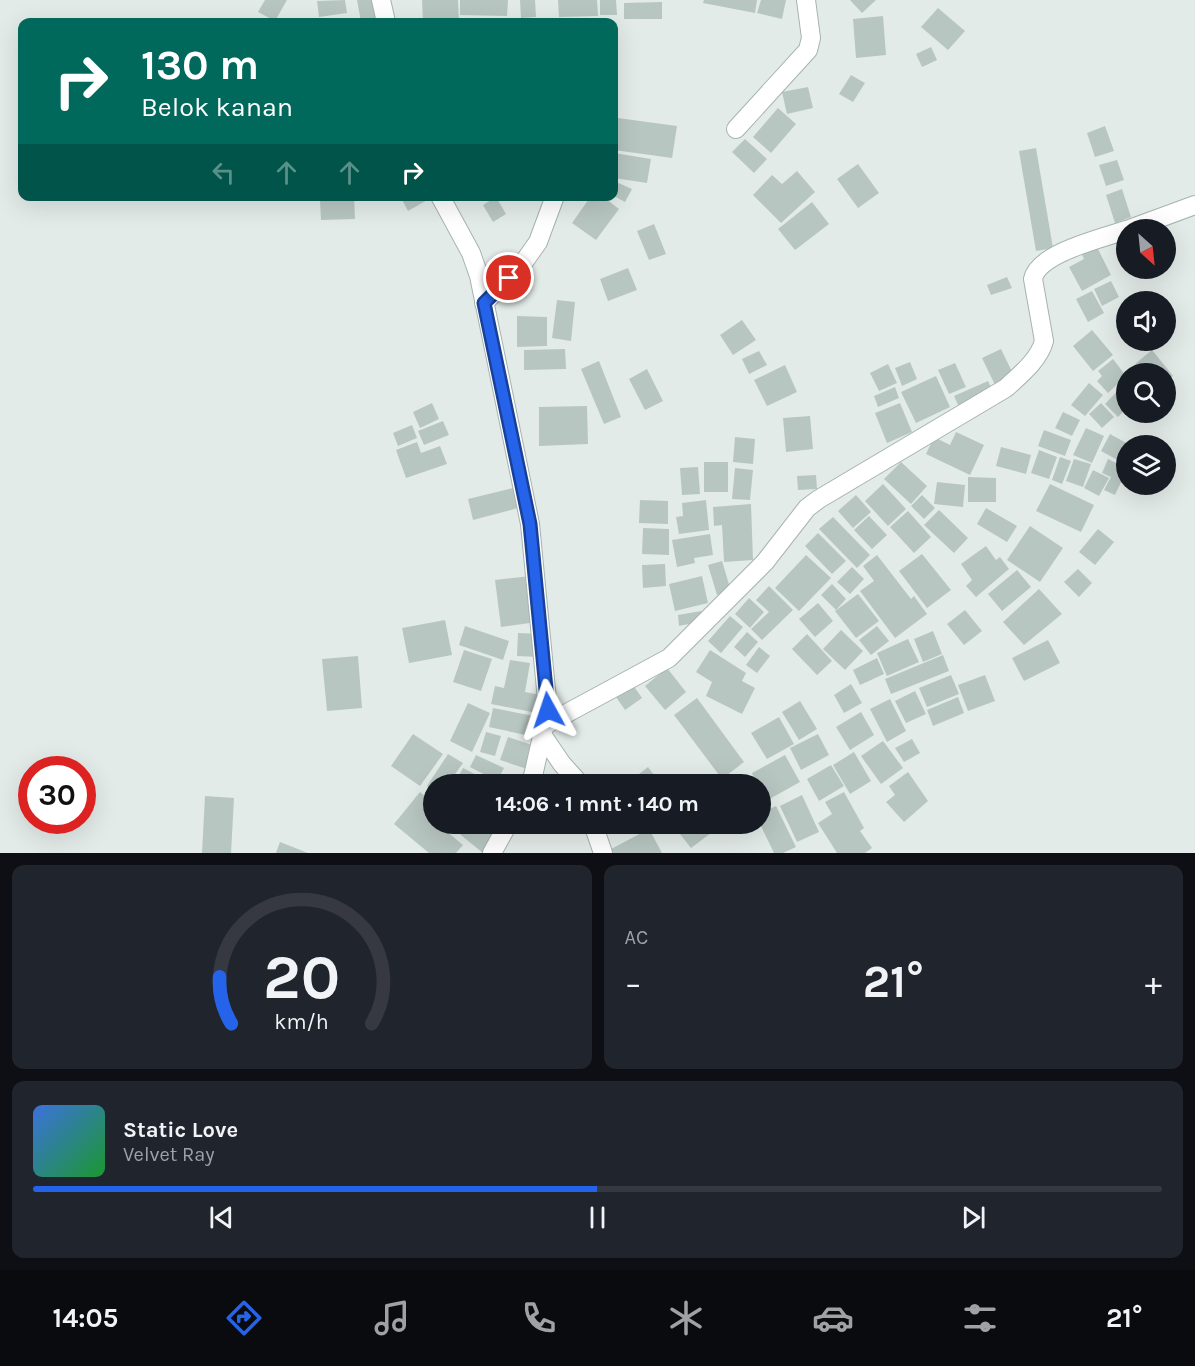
<!DOCTYPE html>
<html lang="id">
<head>
<meta charset="utf-8">
<style>
  :root { --surface:#171b24; --page:#20242c; --text:#f1f3f6; --muted:#9ea1a6; --line:#363941; --accent:#2563eb }
  body { margin:0; font-family:Karla,sans-serif; background:var(--page); color:var(--text); height:100vh; display:flex; flex-direction:column; font-size:22px; white-space:nowrap }
  * { box-sizing:border-box; margin:0 }
  p { font-size:20px; color:var(--muted) }
  .icon { flex:none; width:33px; height:33px; fill:none; stroke:currentColor; stroke-width:2; stroke-linecap:round; stroke-linejoin:round }
  .map { position:relative; height:853px; overflow:hidden }
  .panel { display:flex; flex-direction:column; gap:12px; padding:12px; background:#0d0f14; flex:1 }
  .panel>* { flex:none }
  .guide { position:absolute; left:18px; top:18px; width:600px; height:183px; border-radius:12px; box-shadow:0 6px 24px #0002; background:#00695c; color:#fff; overflow:hidden }
  .needle { width:39px; rotate:153deg }
  .buttons { position:absolute; left:1116px; top:219px; display:grid; gap:12px }
  .buttons a { display:grid; place-items:center; width:60px; height:60px; border-radius:50%; background:var(--surface); box-shadow:0 6px 24px #0002; font-size:30px }
  .speed { position:absolute; left:18px; top:756px; display:flex; gap:12px; font-size:30px; font-weight:700; text-align:center }
  .speed>* { display:grid; place-content:center; width:78px; height:78px; border-radius:50%; background:var(--surface); box-shadow:0 6px 24px #0002; line-height:1 }
  .speed .limit { border:9px solid #d22; background:#fff; color:#111 }
  .pin { position:absolute; display:grid; place-items:center; width:51px; height:51px; color:#fff; margin:-26px; border:3px solid #fff; border-radius:50%; box-shadow:0 2px 6px #0007 }
  .me { position:absolute; width:66px; margin:-33px; rotate:355deg; stroke-linejoin:round; filter:drop-shadow(0 0 4px #0008) }
  .turn { display:flex; align-items:center; gap:21px; height:126px; padding:0 24px; font-size:27px }
  .turn .icon { width:78px; height:78px; stroke-width:2.5 }
  .turn b { display:block; font-size:42px; line-height:51px }
  .lanes { display:flex; align-items:center; height:57px; padding:0 24px; background:#0003; justify-content:center; gap:30px; direction:ltr }
  .lanes .off { opacity:.35 }
  .big { font-size:45px; font-weight:700; line-height:1.1 }
  .panel .widget { flex:1; display:flex; flex-direction:column; justify-content:center; gap:9px; min-width:0; padding:0 21px; border-radius:12px; background:var(--page) }
  .panel .dial { align-items:center; gap:0 }
  .dial svg { height:156px; overflow:visible; fill:none; stroke:var(--line); stroke-width:7; stroke-linecap:round; text-anchor:middle }
  .dial text { fill:var(--text); stroke:none }
  .song { display:flex; align-items:center; gap:18px }
  .cover { width:72px; height:72px; border-radius:9px; background:linear-gradient(135deg,hsl(220 70% 55%),hsl(130 70% 35%)) }
  .played { height:6px; border-radius:3px; background:linear-gradient(90deg,var(--accent) 50%,var(--line) 50%) }
  .keys { display:flex; justify-content:space-around; direction:ltr }
  .heat { display:flex; justify-content:space-between; align-items:center; font-size:33px; direction:ltr }
  .panel .tiles { flex:1; display:grid; gap:12px; grid-template-columns:1fr 1fr }
  .widget:last-child { grid-column:span 2 }
  .trip { position:absolute; left:423px; top:774px; width:348px; height:60px; border-radius:30px; background:var(--surface); box-shadow:0 6px 24px #0002; font-weight:700; line-height:60px; text-align:center }
  .tabs { display:flex; height:96px; justify-content:space-around; align-items:center; background:#090b0e; color:var(--muted) }
  .tabs .icon { width:42px; height:42px }
  .tabs .selected { color:var(--accent) }
  .tabs b { font-size:27px; color:var(--text) }
  .map>svg:first-child { display:block }
  .building { fill:#b8c6c1 }
  .lines { fill:none; stroke-linecap:round; stroke-linejoin:round }
  .minor-casing { stroke:#a6b3af; stroke-width:20 }
  .minor { stroke:#fff; stroke-width:18 }
  .route-casing { stroke:#184099; stroke-width:15 }
  .route { stroke:#2563eb; stroke-width:10 }
</style>
</head>
<body>
<div class="map">
<svg width="1195" height="853" viewBox="0 0 1195 853">
  <rect width="100%" height="100%" fill="#e3ebe8"/>
  <g class="building">
    <path d="M265 0H287L275 21 258 12Z"/>
    <path d="M345 0 347 13 319 17 317 1Z"/>
    <path d="M357 0H375L378 21 361 22Z"/>
    <path d="M422 0H458L459 22H423Z"/>
    <path d="M460 0H508L507 16 460 15Z"/>
    <path d="M520 0H535L536 17 521 18Z"/>
    <path d="M558 0H597L598 16 559 17Z"/>
    <path d="M600 0H616L617 15H600Z"/>
    <path d="M704 0H757L755 13 703 3Z"/>
    <path d="M761 0H786L782 19 757 13Z"/>
    <path d="M850 0H876L862 13Z"/>
    <path d="M662 2V19H624V3Z"/>
    <path d="M938 8 965 31 948 50 921 27Z"/>
    <path d="M883 16 886 55 856 58 853 19Z"/>
    <path d="M931 47 937 60 922 67 916 54Z"/>
    <path d="M851 75 865 83 853 102 839 94Z"/>
    <path d="M808 87 813 108 787 114 782 92Z"/>
    <path d="M778 108 796 124 771 153 753 137Z"/>
    <path d="M618 118 677 126 672 158 614 150Z"/>
    <path d="M1105 126 1114 151 1095 157 1087 133Z"/>
    <path d="M745 139 767 159 754 173 732 152Z"/>
    <path d="M1036 148 1053 248 1036 251 1019 151Z"/>
    <path d="M614 153 651 159 647 183 614 178Z"/>
    <path d="M1117 160 1124 180 1106 186 1099 165Z"/>
    <path d="M858 164 879 193 858 208 837 179Z"/>
    <path d="M797 171 815 192 781 223 753 195 772 175 782 184Z"/>
    <path d="M614 181 632 189 625 202 614 196Z"/>
    <path d="M1122 189 1131 217 1115 223 1106 195Z"/>
    <path d="M354 196 355 219 321 220 320 200H333V197Z"/>
    <path d="M400 196H434L408 211Z"/>
    <path d="M591 196H602L619 209 596 240 572 223Z"/>
    <path d="M496 197 506 214 493 222 483 205Z"/>
    <path d="M812 202 829 224 795 250 778 229Z"/>
    <path d="M654 224 666 254 649 260 637 231Z"/>
    <path d="M1096 245 1111 275 1082 291 1069 267 1084 259 1081 252Z"/>
    <path d="M628 268 637 290 608 301 600 279Z"/>
    <path d="M1007 277 1012 288 991 295 987 285Z"/>
    <path d="M1111 281 1119 297 1102 306 1094 289Z"/>
    <path d="M1092 291 1104 313 1088 322 1076 299Z"/>
    <path d="M557 300 575 302 571 341 552 338Z"/>
    <path d="M517 316 547 317V346L517 347Z"/>
    <path d="M742 320 756 340 733 355 720 335Z"/>
    <path d="M1092 330 1113 355 1093 371 1073 346Z"/>
    <path d="M565 349 566 369 524 370V350Z"/>
    <path d="M1001 349 1015 378 996 387 982 358Z"/>
    <path d="M1152 350 1173 376 1166 381V374H1142L1135 364Z"/>
    <path d="M759 351 767 365 749 374 742 359Z"/>
    <path d="M1113 359 1126 376 1108 393 1097 381 1102 376 1098 371Z"/>
    <path d="M599 361 621 417 604 424 581 369Z"/>
    <path d="M910 362 917 379 902 386 895 368Z"/>
    <path d="M955 363 966 387 949 394 938 370Z"/>
    <path d="M888 364 897 383 879 391 870 373Z"/>
    <path d="M785 365 797 392 767 406 754 380Z"/>
    <path d="M647 369 663 401 645 410 629 379Z"/>
    <path d="M936 376 950 407 916 423 901 392Z"/>
    <path d="M988 381 994 394 960 409 954 396Z"/>
    <path d="M1089 383 1103 395 1085 416 1071 405Z"/>
    <path d="M1125 383 1126 409 1118 417 1105 404Z"/>
    <path d="M895 387 899 398 878 407 874 396Z"/>
    <path d="M432 403 439 419 420 428 413 412Z"/>
    <path d="M900 403 912 432 887 443 875 413Z"/>
    <path d="M1101 403 1114 417 1102 428 1089 414Z"/>
    <path d="M587 406 588 444 539 446V407Z"/>
    <path d="M1063 412 1080 420 1072 436 1055 428Z"/>
    <path d="M810 416 813 449 786 452 783 418Z"/>
    <path d="M443 421 449 435 424 445 418 431Z"/>
    <path d="M412 425 417 438 398 446 393 433Z"/>
    <path d="M1086 428 1104 436 1092 463 1073 455Z"/>
    <path d="M1044 430 1071 440 1065 456 1038 446Z"/>
    <path d="M956 432 984 445 970 475 926 454 934 437 950 445Z"/>
    <path d="M1110 434 1132 446H1126L1125 464 1101 451Z"/>
    <path d="M735 437 755 439 753 464 733 462Z"/>
    <path d="M417 442 421 453 440 446 447 464 406 478 396 450Z"/>
    <path d="M1001 447 1031 455 1026 474 996 466Z"/>
    <path d="M1039 450 1057 457 1049 479 1031 473Z"/>
    <path d="M1060 457 1071 461 1062 484 1052 480Z"/>
    <path d="M1074 459 1091 464 1083 487 1066 481Z"/>
    <path d="M1108 459 1126 468V480L1125 484 1121 482 1115 495 1104 490 1111 477 1102 473Z"/>
    <rect x="704" y="462" width="24" height="30"/>
    <path d="M901 462 927 486 911 504 884 479Z"/>
    <path d="M698 467 700 494 682 495 680 468Z"/>
    <path d="M735 468 753 470 750 500 732 499Z"/>
    <path d="M1093 470 1109 478 1099 496 1084 488Z"/>
    <path d="M816 475 817 489 798 490 797 476Z"/>
    <path d="M968 477 996 478V502H968Z"/>
    <path d="M937 482 965 485 963 507 934 504Z"/>
    <path d="M883 484 906 509 888 526 865 501Z"/>
    <path d="M1050 484 1094 505 1081 532 1036 511Z"/>
    <path d="M517 487 522 507 473 520 468 499Z"/>
    <path d="M856 495 871 512 853 528 838 511Z"/>
    <path d="M922 495 935 508 924 519 911 506Z"/>
    <path d="M640 500 668 501V524L639 523Z"/>
    <path d="M706 500 709 530 679 534 676 517 683 516 682 503Z"/>
    <path d="M751 504 753 560 724 562 722 525 714 526 713 507Z"/>
    <path d="M986 508 1017 526 1007 542 977 524Z"/>
    <path d="M939 510 968 538 954 553 924 525Z"/>
    <path d="M908 511 931 537 914 553 890 527Z"/>
    <path d="M869 516 887 535 872 549 854 530Z"/>
    <path d="M833 517 870 555 857 568 819 529Z"/>
    <path d="M1030 526 1063 548 1040 582 1007 560Z"/>
    <path d="M643 528 669 529V555L642 554Z"/>
    <path d="M1098 529 1114 542 1095 565 1079 552Z"/>
    <path d="M818 533 846 561 832 574 805 546Z"/>
    <path d="M710 534 713 555 694 558 695 563 677 567 672 540Z"/>
    <path d="M986 546 996 560 1000 557 1009 569 976 597 966 586 972 580 961 564Z"/>
    <path d="M922 554 951 590 927 608 899 571Z"/>
    <path d="M806 555 831 578 799 611 775 588Z"/>
    <path d="M877 555 911 599 914 596 927 614 895 638 860 591 874 581 863 566Z"/>
    <path d="M722 561 731 591 717 595 708 565Z"/>
    <path d="M665 564 666 586 643 588 642 565Z"/>
    <path d="M852 567 864 579 850 594 837 582Z"/>
    <path d="M1078 569 1092 583 1079 597 1064 582Z"/>
    <path d="M1017 570 1031 587 1002 611 988 594Z"/>
    <path d="M531 576 537 622 501 627 495 580Z"/>
    <path d="M702 576 708 603 675 611 669 584Z"/>
    <path d="M832 584 846 599 836 610 821 595Z"/>
    <path d="M769 586 793 610 762 640 751 629 769 612 756 600Z"/>
    <path d="M1039 589 1062 614 1024 645 1003 622Z"/>
    <path d="M858 594 879 621 856 638 835 611Z"/>
    <path d="M749 598 764 612 750 628 735 614Z"/>
    <path d="M818 603 833 621 815 637 799 619Z"/>
    <path d="M965 610 982 631 964 645 947 624Z"/>
    <path d="M701 611 703 621 679 626 678 615Z"/>
    <path d="M730 616 743 627 721 653 708 641Z"/>
    <path d="M445 620 452 655 409 663 402 628Z"/>
    <path d="M465 626 509 641 503 660 459 645Z"/>
    <path d="M877 626 889 641 871 655 859 640Z"/>
    <path d="M841 630 863 651 845 670 823 649Z"/>
    <path d="M933 631 942 654 923 662 914 639Z"/>
    <path d="M747 632 758 642 745 657 734 647Z"/>
    <path d="M518 633 539 634 538 657 517 656Z"/>
    <path d="M807 634 832 661 817 675 792 649Z"/>
    <path d="M908 639 919 662 887 676 877 653Z"/>
    <path d="M1048 640 1060 663 1024 681 1012 658Z"/>
    <path d="M759 647 770 656 757 673 746 665Z"/>
    <path d="M464 650 492 659 481 691 453 682Z"/>
    <path d="M710 650 746 673 742 681 755 688 742 714 706 696 712 682 696 672Z"/>
    <path d="M943 655 949 671 891 694 885 679Z"/>
    <path d="M358 656 362 708 327 711 322 659Z"/>
    <path d="M877 658 884 674 860 685 853 670Z"/>
    <path d="M510 660 530 663 525 692 541 695 537 713 491 704 495 686 504 688Z"/>
    <path d="M667 668 686 692 665 710 645 686Z"/>
    <path d="M951 675 959 694 927 707 919 688Z"/>
    <path d="M985 675 995 701 968 711 958 685Z"/>
    <path d="M851 684 862 703 844 713 834 695Z"/>
    <path d="M633 685 642 698 625 710 616 697Z"/>
    <path d="M915 691 926 714 906 723 895 701Z"/>
    <path d="M958 697 964 713 933 726 927 710Z"/>
    <path d="M697 698 744 762 722 779 674 715Z"/>
    <path d="M890 699 906 731 887 742 870 709Z"/>
    <path d="M800 701 817 729 799 740 782 712Z"/>
    <path d="M468 703 490 713 472 752 450 741Z"/>
    <path d="M493 708 534 716 530 736 489 727Z"/>
    <path d="M861 712 874 735 850 750 836 727Z"/>
    <path d="M779 717 794 744 767 759 751 733Z"/>
    <path d="M486 732 501 736 495 756 480 752Z"/>
    <path d="M413 734 443 754 420 786 391 766Z"/>
    <path d="M818 734 829 755 801 770 790 748Z"/>
    <path d="M508 737 535 746 527 769 500 760Z"/>
    <path d="M912 739 920 753 904 762 895 748Z"/>
    <path d="M883 741 903 768 881 784 861 756Z"/>
    <path d="M854 752 871 781 850 794 833 765Z"/>
    <path d="M448 754 463 763 448 784H434V791L427 786Z"/>
    <path d="M476 755 504 768 497 781 470 767Z"/>
    <path d="M785 755 800 782 766 801 763 795 760 796V784H741L754 778 752 773Z"/>
    <path d="M831 765 844 786 819 801 807 779Z"/>
    <path d="M648 767 661 784H639L634 778Z"/>
    <path d="M463 768 484 779 481 784H454Z"/>
    <path d="M908 772 928 801 904 822 886 802 895 795 889 786Z"/>
    <path d="M731 777 736 784H721Z"/>
    <path d="M420 792 434 803V824H450L445 830 463 845 456 853H429L394 824Z"/>
    <path d="M844 792 864 828 860 831 872 848 865 853H837L818 823 832 814 825 802Z"/>
    <path d="M802 795 819 832 797 842 780 806Z"/>
    <path d="M205 796 234 798 231 853H202Z"/>
    <path d="M776 806 796 847 783 853H774L760 824V813Z"/>
    <path d="M463 824H492L502 832 483 853 456 831Z"/>
    <path d="M672 824H723L691 848Z"/>
    <path d="M649 829 662 853H613L611 849Z"/>
    <path d="M280 842 308 853H276Z"/>
  </g>
  <g class="lines">
    <g class="minor-casing">
      <g id="minor">
        <path d="M381 0 386 22"/>
        <path d="M736 129 808 50 811 38 806 0"/>
        <path d="M440 196 471 253 479 276 530 524 548 710 533 776 528 784"/>
        <path d="M1127 230 1195 205"/>
        <path d="M484 303 521 266 538 242 555 196"/>
        <path d="M545 725 669 658 765 562 807 508 819 499 1006 388C1020 375 1039 360 1044 341L1033 279C1038 253 1103 238 1126 230"/>
        <path d="M543 736 562 764 580 784"/>
        <path d="M593 824 603 853"/>
        <path d="M492 853 508 824"/>
      </g>
    </g>
    <use href="#minor" class="minor"/>
  </g>
  <g class="lines">
    <g class="route-casing">
      <path id="route" d="M509 278 484 303 530 524 548 710"/>
    </g>
    <use href="#route" class="route"/>
  </g>
</svg>
<div class="buttons">
<a><svg class="needle" viewBox="-14 -14 28 28"><path d="M0-13l5 13h-10z" fill="#e53935"/><path d="M0 13l5-13h-10z" fill="#9ea1a6"/></svg></a>
<a><svg class="icon" aria-label="sound" viewBox="0 0 24 24"><path d="M4 9h4l5-4v14l-5-4H4zM17 9q2 3 0 6"/></svg></a>
<a><svg class="icon" aria-label="search" viewBox="0 0 24 24"><circle cx="10" cy="10" r="6"/><path d="M15 15l6 6"/></svg></a>
<a><svg class="icon" aria-label="layers" viewBox="0 0 24 24"><path d="M12 4l9 5-9 5-9-5zM3 14l9 5 9-5"/></svg></a>
</div>
<div class="speed"><div class="limit">30</div></div>
<div class="pin" style="left:509px;top:278px;background:#d93025"><svg class="icon" aria-label="arrive" viewBox="0 0 24 24"><path d="M6 21V4h12l-3 4 3 4H6"/></svg></div>
<svg class="me" style="left:548px;top:710px" viewBox="-20 -20 40 40"><path d="M0-17L14 15 0 8-14 15z" fill="#2563eb" stroke="#fff" stroke-width="4"/></svg>
<div class="trip">14:06 · 1 mnt · 140 m</div>
<div class="guide">
<div class="turn"><svg class="icon" aria-label="right" viewBox="0 0 24 24"><path d="M7 20v-9h11M14 6l5 5-5 5"/></svg><div><b>130 m</b>Belok kanan</div></div>
<div class="lanes"><svg class="icon off" aria-label="left" viewBox="0 0 24 24"><path d="M17 20v-9H6M10 6l-5 5 5 5"/></svg><svg class="icon off" aria-label="ahead" viewBox="0 0 24 24"><path d="M12 20V5M6 11l6-6 6 6"/></svg><svg class="icon off" aria-label="ahead" viewBox="0 0 24 24"><path d="M12 20V5M6 11l6-6 6 6"/></svg><svg class="icon" aria-label="right" viewBox="0 0 24 24"><path d="M7 20v-9h11M14 6l5 5-5 5"/></svg></div>
</div>
</div>
<section class="panel">
<div class="tiles">
<div class="widget dial"><svg viewBox="0 0 100 80">
<path d="M14 69A42 42 0 1 1 86 69"/>
<path d="M14 69A42 42 0 0 1 8 45" stroke="#2563eb"/>
<text x="50" y="56" font-size="32" font-weight="700">20</text>
<text x="50" y="72" font-size="11">km/h</text>
</svg></div>
<div class="widget"><p>AC</p>
<div class="heat"><a>−</a><b class="big">21°</b><a>+</a></div>
</div>
<div class="widget">
<div class="song"><i class="cover"></i><div><b>Static Love</b><p>Velvet Ray</p></div></div>
<div class="played"></div>
<div class="keys"><svg class="icon" aria-label="previous" viewBox="0 0 24 24"><path d="M18 5L8 12l10 7zM5 5v14"/></svg><svg class="icon" aria-label="pause" viewBox="0 0 24 24"><path d="M8 5v14M16 5v14"/></svg><svg class="icon" aria-label="next" viewBox="0 0 24 24"><path d="M6 5l10 7-10 7zM19 5v14"/></svg></div>
</div>
</div>
</section>
<nav class="tabs">
<b>14:05</b>
<svg class="icon selected" aria-label="directions" viewBox="0 0 24 24"><path d="M12 3l9 9-9 9-9-9zM9 14v-3h6M13 9l2 2-2 2"/></svg>
<svg class="icon" aria-label="music" viewBox="0 0 24 24"><path d="M9 18V5l10-2v13"/><circle cx="6" cy="18" r="3"/><circle cx="16" cy="16" r="3"/></svg>
<svg class="icon" aria-label="phone" viewBox="0 0 24 24"><path d="M5 4h4l2 5-3 2q2 4 5 5l2-3 5 2v4C11 20 4 13 5 4z"/></svg>
<svg class="icon" aria-label="climate" viewBox="0 0 24 24"><path d="M12 3v18M4 7l16 10M4 17L20 7"/></svg>
<svg class="icon" aria-label="car" viewBox="0 0 24 24"><path d="M5 17H2v-5l4-1 3-4h7l3 4 3 1v5h-3M9 17h6M6 11h13"/><circle cx="7" cy="17" r="2"/><circle cx="17" cy="17" r="2"/></svg>
<svg class="icon" aria-label="filters" viewBox="0 0 24 24"><path d="M4 7h16M4 17h16"/><circle cx="9" cy="7" r="2"/><circle cx="15" cy="17" r="2"/></svg>
<b>21°</b>
</nav>
</body>
</html>
